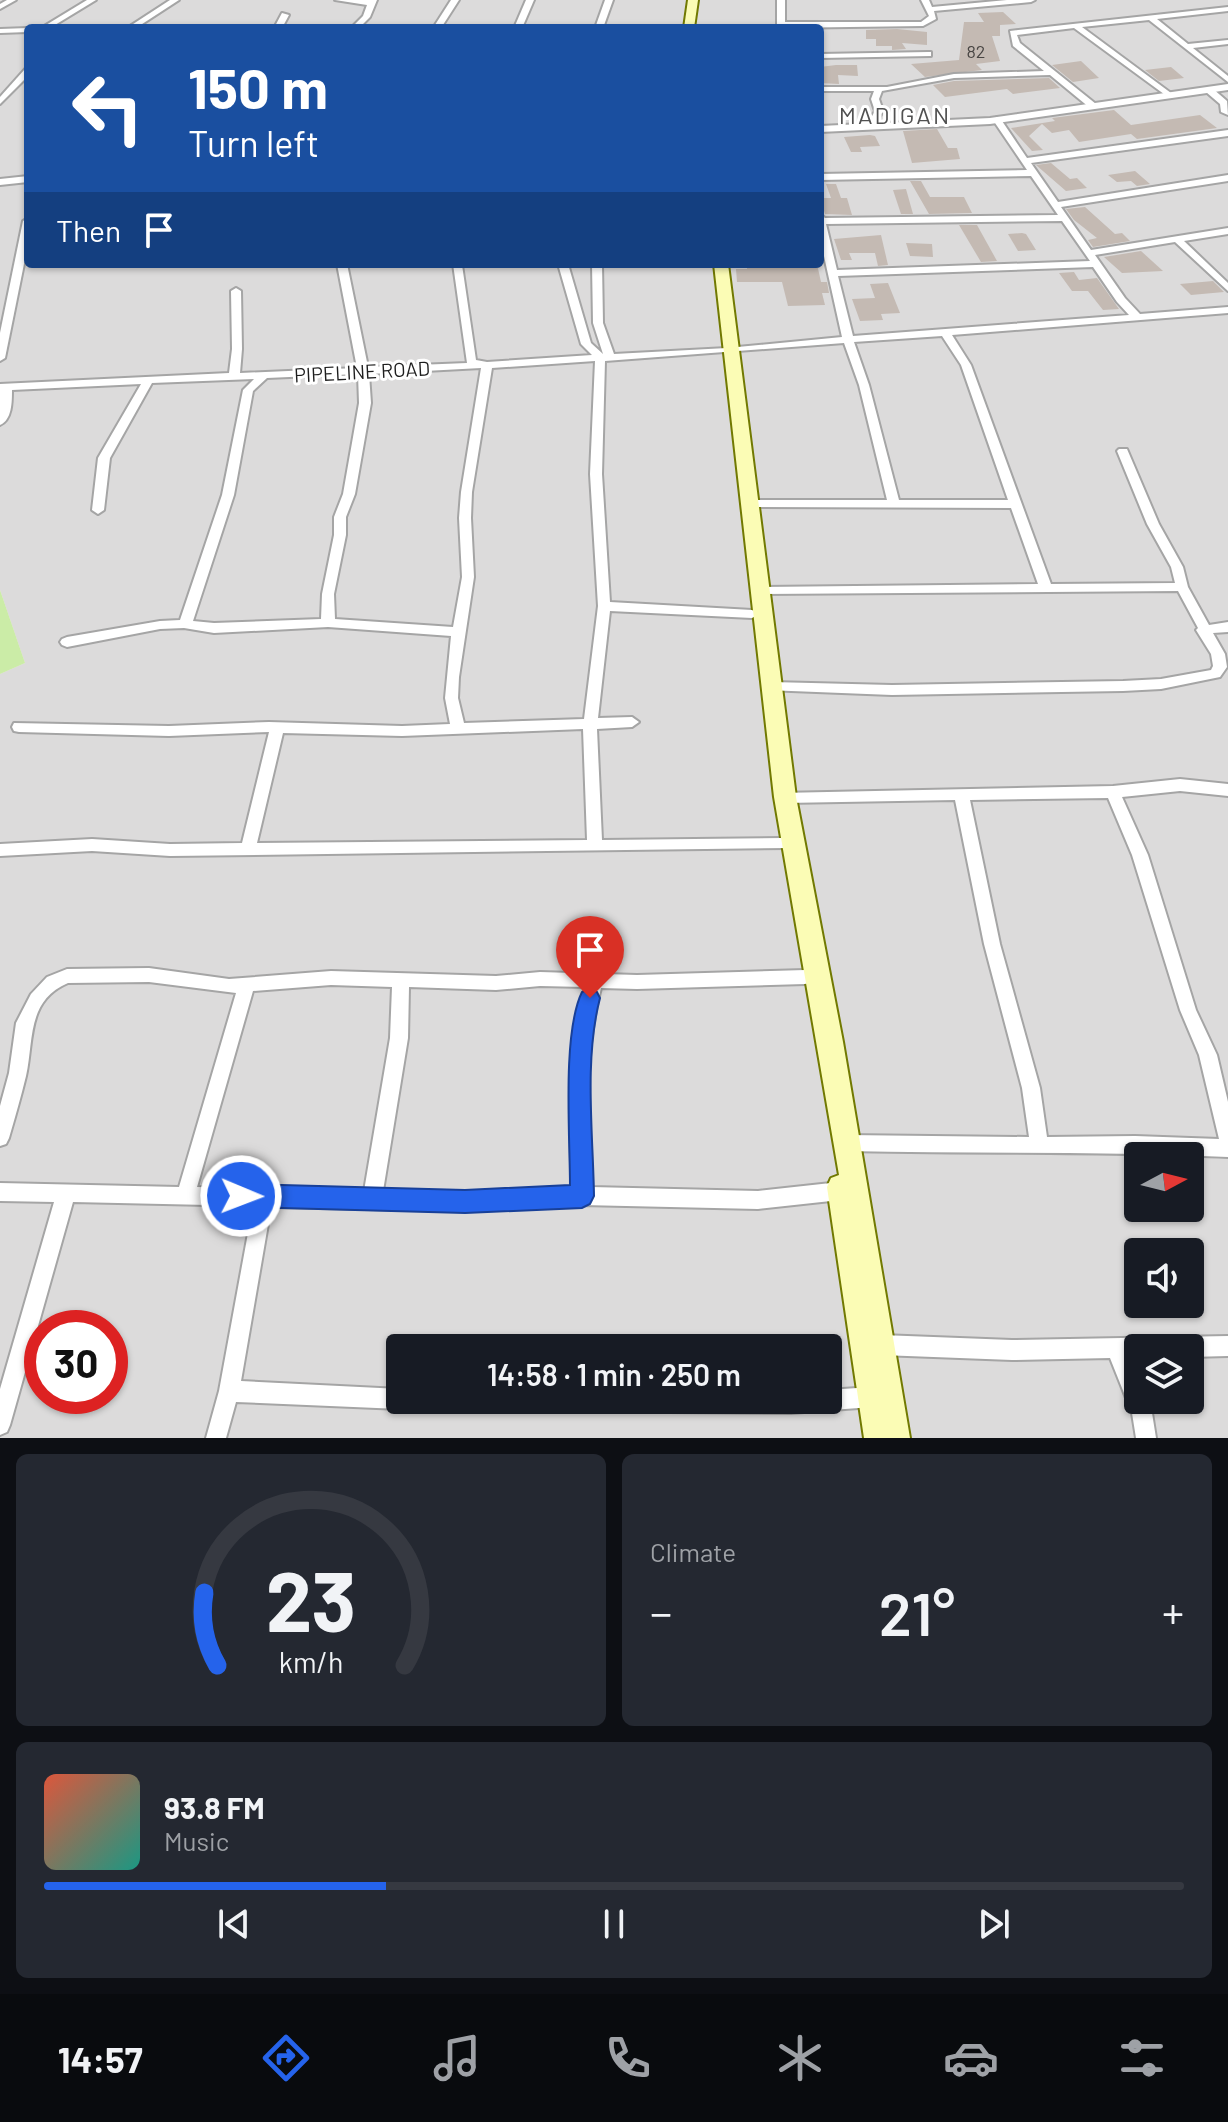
<!DOCTYPE html>
<html lang="en">
<head>
<meta charset="utf-8">
<style>
  :root { --surface:#171b24; --page:#242831; --text:#f1f3f6; --muted:#9ea1a6; --line:#363941; --accent:#2563eb }
  body { margin:0; font-family:Barlow,sans-serif; background:var(--page); color:var(--text); height:100vh; display:flex; flex-direction:column; font-size:30px; white-space:nowrap }
  * { box-sizing:border-box; margin:0 }
  p { font-size:26px; color:var(--muted) }
  .icon { flex:none; width:44px; height:44px; fill:none; stroke:currentColor; stroke-width:2; stroke-linecap:round; stroke-linejoin:round }
  .map { position:relative; height:1438px; overflow:hidden }
  .sheet { display:flex; flex-direction:column; gap:16px; padding:16px; background:#0d0f14; flex:1 }
  .sheet>* { flex:none }
  .guide { position:absolute; left:24px; top:24px; width:800px; height:244px; border-radius:8px; box-shadow:0 2px 6px #0004; background:#1a4fa0; color:#fff; overflow:hidden }
  .needle { width:52px; rotate:83deg }
  .buttons { position:absolute; left:1124px; top:1142px; display:grid; gap:16px }
  .buttons a { display:grid; place-items:center; width:80px; height:80px; border-radius:8px; background:var(--surface); box-shadow:0 2px 6px #0004; font-size:40px }
  .speed { position:absolute; left:24px; top:1310px; display:flex; gap:16px; font-size:40px; font-weight:700; text-align:center }
  .speed>* { display:grid; place-content:center; width:104px; height:104px; border-radius:50%; background:var(--surface); box-shadow:0 2px 6px #0004; line-height:1 }
  .speed .limit { border:12px solid #d22; background:#fff; color:#111 }
  .pin { position:absolute; display:grid; place-items:center; width:68px; height:68px; color:#fff; margin:-82px -34px; border-radius:50% 50% 50% 0; rotate:-45deg; box-shadow:0 0 8px #0007 }
  .pin .icon { rotate:45deg }
  .me { position:absolute; width:88px; margin:-44px; rotate:91deg; stroke-linejoin:round; filter:drop-shadow(0 0 6px #0008) }
  .turn { display:flex; align-items:center; gap:28px; height:168px; padding:0 32px; font-size:36px }
  .turn .icon { width:104px; height:104px; stroke-width:2.5 }
  .turn b { display:block; font-size:56px; line-height:68px }
  .then { display:flex; align-items:center; height:76px; padding:0 32px; background:#0003; gap:16px; font-size:30px }
  .big { font-size:60px; font-weight:600; line-height:1.1 }
  .sheet .tile { flex:1; display:flex; flex-direction:column; justify-content:center; gap:12px; min-width:0; padding:0 28px; border-radius:12px; background:var(--page) }
  .sheet .dial { align-items:center; gap:0 }
  .dial svg { height:208px; overflow:visible; fill:none; stroke:var(--line); stroke-width:7; stroke-linecap:round; text-anchor:middle }
  .dial text { fill:var(--text); stroke:none }
  .song { display:flex; align-items:center; gap:24px }
  .cover { width:96px; height:96px; border-radius:12px; background:linear-gradient(135deg,hsl(10 70% 55%),hsl(170 70% 35%)) }
  .played { height:8px; border-radius:4px; background:linear-gradient(90deg,var(--accent) 30%,var(--line) 30%) }
  .keys { display:flex; justify-content:space-around; direction:ltr }
  .heat { display:flex; justify-content:space-between; align-items:center; font-size:44px; direction:ltr }
  .sheet .tiles { flex:1; display:grid; gap:16px; grid-template-columns:1fr 1fr }
  .tile:last-child { grid-column:span 2 }
  .trip { position:absolute; left:386px; top:1334px; width:456px; height:80px; border-radius:8px; background:var(--surface); box-shadow:0 2px 6px #0004; font-weight:600; line-height:80px; text-align:center }
  .menu { display:flex; height:128px; justify-content:space-around; align-items:center; background:#090b0e; color:var(--muted) }
  .menu .icon { width:56px; height:56px }
  .menu .active { color:var(--accent) }
  .menu b { font-size:36px; color:var(--text) }
  .map>svg:first-child { display:block }
  .residential { fill:#dcdbdb; fill-rule:evenodd }
  .grass { fill:#cbeca7 }
  .building { fill:#c4bab3 }
  .lines { fill:none; stroke-linecap:round; stroke-linejoin:round }
  .minor-casing { stroke:#a5a5a5; stroke-width:4 }
  .tertiary-casing { stroke:#a5a5a5; stroke-width:4 }
  .secondary-casing { stroke:#717901; stroke-width:4 }
  .minor { fill:#fff; fill-rule:evenodd }
  .tertiary { fill:#fff; fill-rule:evenodd }
  .secondary { fill:#fbfcb5; fill-rule:evenodd }
  .route { fill:#2563eb; stroke:#184099; stroke-width:2 }
  .labels { text-anchor:middle; dominant-baseline:central; stroke-width:6; stroke-linejoin:round; paint-order:stroke }
  .far-number-label { font-size:18px; fill:#484543 }
  .far-street-label { font-size:20px; fill:#1e1e1e; stroke:#fff }
  .far-quarter-label { font-size:24px; letter-spacing:2px; fill:#515151; stroke:#fff }
</style>
</head>
<body>
<div class="map">
<svg width="1228" height="1438" viewBox="0 0 1228 1438">
  <rect width="100%" height="100%" fill="#efebe4"/>
  <path class="residential" d="M0 0H1228V1438H0V674L25 663 0 590ZM28 28H820V264H28ZM1138 1156H1190V1208H1138ZM1138 1252H1190V1304H1138ZM42 1328H110V1396H42ZM400 1348H828V1400H400ZM1138 1348H1190V1400H1138Z"/>
  <path class="grass" d="M0 590 25 663 0 674Z"/>
  <g class="building">
    <path d="M1003 12 1016 24 1000 25V36H992L1000 61 976 64 982 70 925 77 911 64 959 60 964 22H984L978 13Z"/>
    <path d="M897 29 927 32V45L902 43 906 49 892 50V46H876V39H866V30Z"/>
    <path d="M1081 61 1099 78 1073 82 1052 65Z"/>
    <path d="M836 65H857L858 76 838 75 839 84 820 83V67Z"/>
    <path d="M1171 67 1184 78 1159 81 1145 70Z"/>
    <path d="M1049 78 1060 88 1013 94 1007 89 945 97 933 85 954 81Z"/>
    <path d="M1114 110 1131 125 1200 115 1217 128 1137 139 1131 134 1079 142 1069 130 1052 133 1042 124 1029 136 1043 150 1032 151 1011 128 1055 121 1052 118Z"/>
    <path d="M937 129 948 148H957L960 159 912 163 903 131Z"/>
    <path d="M870 135 875 136 880 146 860 147 862 152H851L844 137Z"/>
    <path d="M1051 163 1070 179 1077 178 1087 188 1066 191 1036 165Z"/>
    <path d="M1135 171 1150 184 1137 186 1131 181 1117 182 1108 175Z"/>
    <path d="M910 181H921L930 197H964L972 213 929 214Z"/>
    <path d="M826 184H836L841 198H847L852 215 825 214 820 198H831Z"/>
    <path d="M906 189 913 214H901L893 190Z"/>
    <path d="M1085 207 1115 234 1122 233 1130 241 1093 247 1088 240 1097 238 1074 220 1066 209Z"/>
    <path d="M959 225H977L997 261 981 262Z"/>
    <path d="M1022 233 1026 234 1036 250 1018 251 1008 234Z"/>
    <path d="M881 235 888 265 878 266 875 253H849L852 260H841L834 239Z"/>
    <path d="M906 243 932 244 933 257 910 256Z"/>
    <path d="M1141 251 1163 271 1122 273 1104 257Z"/>
    <path d="M747 264H817L821 282H827L829 293H822L825 305 788 306 782 282H737L736 269H747Z"/>
    <path d="M1074 272 1079 280 1097 278 1119 309 1103 310 1088 291H1072L1059 273Z"/>
    <path d="M1213 281 1224 292 1191 295 1180 284Z"/>
    <path d="M888 283 900 313 881 314 883 320 860 321 852 299 875 298 870 284Z"/>
  </g>
  <g class="lines">
    <g class="minor-casing">
      <g id="minor">
        <path d="M7 0H16L0 9V4Z"/>
        <path d="M87 0H96L50 28H41Z"/>
        <path d="M170 0H179L136 28H127Z"/>
        <path d="M335 0H377L370 17 359 28H351L363 16 367 5Z"/>
        <path d="M451 0H459L441 28H433Z"/>
        <path d="M526 0H534L522 28H514Z"/>
        <path d="M605 0H613L603 28H595Z"/>
        <path d="M777 0H785V22H921L929 16 921 0H929L932 7 1007 0H1035L1031 2 934 11 936 19 923 26 777 28Z"/>
        <path d="M1228 7V11L1157 19 1188 44 1228 40V44L1193 48 1228 76V82L1149 20 1082 27 1171 93 1172 95 1168 97 1074 28 1017 35 1020 43 1096 104V108H1090L1050 75 954 78 882 91 879 99 883 111 879 118 883 126 879 129 876 128 871 118 875 111 871 99 874 91H820V87H887L954 74 1044 71 1013 46 1010 31Z"/>
        <path d="M282 13 289 15 282 28H274Z"/>
        <path d="M28 28V32L0 33V29Z"/>
        <path d="M928 52H931V56L820 58V54Z"/>
        <path d="M25 69H28V76L0 104V97Z"/>
        <path d="M1206 88H1212L1227 101 1228 115 1221 112 1220 104 1206 92Z"/>
        <path d="M997 117 1000 118 1027 158 1228 130V136L1031 163 1058 202 1228 175V181L1061 207 1091 250 1228 228V234L1184 241 1228 283V291L1175 242 1095 255 1125 298 1140 314 1228 307V313L952 335 971 365 1051 584 1175 583 1171 567 1147 524 1117 451 1119 449H1127L1159 524 1183 567 1188 587 1209 625 1228 622V632L1213 633 1225 654 1227 667 1220 677 1161 689 1123 691 892 695 766 690 764 687 771 682 892 685 1123 681 1161 679 1211 670 1213 666 1211 654 1196 630 1198 628 1178 591 756 594 755 591 761 587 1038 584 1011 508 747 507 745 504 751 500H887L859 385 844 343 605 361 602 474 610 602 752 610 759 614 752 618 610 611 598 718 632 717 639 722 632 727 597 729 602 840 782 838 787 840 790 844 787 848 170 856 92 851 0 856V844L92 839 170 844 242 843 269 732 169 736 19 732 14 731 12 727 14 723 169 726 269 722 402 726 450 724 445 698 451 636 328 627 214 633 184 628 160 629 67 647 62 645 60 642 62 639 67 637 160 621 180 620 222 495 243 390 254 379 152 383 110 458 104 510 98 514 92 510 98 458 141 384 12 390C12 402 12 420 0 425V384L229 373 232 349 231 291 236 288 241 291 242 349 240 373 357 368 337 264H347L368 367 467 363 453 264 462 265 476 360 487 362 592 355 581 344 558 264H568L591 343 603 354 593 323 592 264H602L603 323 614 354 727 348 842 337 820 238V214L825 218 1058 215 1031 176 820 180V174L1027 170 993 120ZM1062 221 1090 261 837 270 826 224ZM1093 267 1117 302 1129 315 853 336 838 276ZM942 336 961 365 1008 500H899L869 385 854 342ZM595 361 590 474 598 606 584 719 464 723 458 698 459 677 474 577 471 518 472 492 492 368ZM481 368 461 492 459 518 462 577 453 627 335 619 334 594 346 535V517L355 494 371 403 369 374ZM358 374 359 403 343 494 334 517V535L322 594 321 619 214 623 193 621 234 495 253 391 267 378ZM583 729 587 840 257 843 283 733 402 736Z"/>
        <path d="M28 218V244L5 358 0 361V333L23 221Z"/>
        <path d="M1180 779 1228 784V796L1180 791 1122 797 1148 855 1196 1010 1217 1055 1228 1102V1157C1101 1151 973 1154 846 1151L840 1149 837 1143 840 1137 846 1135 1029 1137 1022 1088 984 944 955 800 785 803 780 801 778 797 780 793 1113 786ZM1108 798 1132 855 1180 1010 1199 1055 1219 1139 1135 1136 1047 1137 1040 1088 1000 944 970 800Z"/>
        <path d="M149 968 229 979 331 971 496 976 540 972 637 975 805 970 811 972 813 977 811 982 805 984 637 989 601 988C584 1053 587 1121 591 1187L758 1191 840 1182 847 1185 849 1191 847 1197 840 1200 758 1209 582 1205 465 1211 271 1207 241 1381 400 1389V1400H410L407 1406 400 1409 236 1402 226 1438H206L219 1391 253 1206 73 1202 10 1425 7 1432 0 1435V1389L54 1202 0 1201V1183L179 1187 236 993 149 982 68 983C26 1001 34 1041 26 1076 21 1097 15 1117 9 1138L6 1144 0 1146V1106L9 1073 16 1023 31 994 47 977 67 969ZM331 985 392 987 390 1038 364 1191 197 1187 253 991ZM540 986 585 987C567 1053 569 1120 572 1188L465 1193 383 1191 408 1038 409 987 496 990Z"/>
        <path d="M881 1335 1012 1340 1228 1336V1356L1190 1357V1348H1138V1358H1130L1138 1378V1400H1147L1152 1413 1156 1438H1136L1132 1413 1110 1358 1012 1360 881 1355 874 1352 871 1345 874 1338Z"/>
        <path d="M872 1387 879 1390 882 1397 879 1404 872 1407 791 1413 432 1410 425 1407 422 1400H828V1390Z"/>
      </g>
    </g>
    <g class="tertiary-casing">
      <g id="tertiary">
        <path d="M1228 84V90L990 124 820 132V126L990 118Z"/>
        <path d="M28 176V182L0 185V179Z"/>
      </g>
    </g>
    <g class="secondary-casing">
      <g id="secondary">
        <path d="M688 0H698L694 28H684Z"/>
        <path d="M714 264H728L796 797 843 1042 910 1438H864L827 1187 831 1178 839 1175 774 797Z"/>
      </g>
    </g>
    <use href="#minor" class="minor"/>
    <use href="#tertiary" class="tertiary"/>
    <use href="#secondary" class="secondary"/>
  </g>
  <path class="route" d="M590 989 597 992 600 998C584 1060 593 1132 594 1196L590 1204 582 1208 465 1213 241 1207 233 1204 229 1196 233 1187 241 1184 465 1190 570 1185C570 1136 562 1033 582 992Z"/>
  <g class="labels">
    <g class="far-number-label">
      <text x="976" y="51">82</text>
    </g>
    <g class="far-street-label">
      <text transform="translate(362 371) rotate(-3)">PIPELINE ROAD</text>
    </g>
    <g class="far-quarter-label">
      <text x="895" y="114">MADIGAN</text>
    </g>
  </g>
</svg>
<div class="buttons">
<a><svg class="needle" viewBox="-14 -14 28 28"><path d="M0-13l5 13h-10z" fill="#e53935"/><path d="M0 13l5-13h-10z" fill="#9ea1a6"/></svg></a>
<a><svg class="icon" aria-label="sound" viewBox="0 0 24 24"><path d="M4 9h4l5-4v14l-5-4H4zM17 9q2 3 0 6"/></svg></a>
<a><svg class="icon" aria-label="layers" viewBox="0 0 24 24"><path d="M12 4l9 5-9 5-9-5zM3 14l9 5 9-5"/></svg></a>
</div>
<div class="speed"><div class="limit">30</div></div>
<div class="pin" style="left:590px;top:998px;background:#d93025"><svg class="icon" aria-label="arrive" viewBox="0 0 24 24"><path d="M6 21V4h12l-3 4 3 4H6"/></svg></div>
<svg class="me" style="left:241px;top:1196px" viewBox="-20 -20 40 40"><circle r="17" fill="#2563eb" stroke="#fff" stroke-width="3"/><path d="M0-11L8 9 0 5-8 9z" fill="#fff"/></svg>
<div class="trip">14:58 · 1 min · 250 m</div>
<div class="guide">
<div class="turn"><svg class="icon" aria-label="left" viewBox="0 0 24 24"><path d="M17 20v-9H6M10 6l-5 5 5 5"/></svg><div><b>150 m</b>Turn left</div></div>
<div class="then">Then<svg class="icon" aria-label="arrive" viewBox="0 0 24 24"><path d="M6 21V4h12l-3 4 3 4H6"/></svg></div>
</div>
</div>
<section class="sheet">
<div class="tiles">
<div class="tile dial"><svg viewBox="0 0 100 80">
<path d="M14 69A42 42 0 1 1 86 69"/>
<path d="M14 69A42 42 0 0 1 9 41" stroke="#2563eb"/>
<text x="50" y="56" font-size="32" font-weight="700">23</text>
<text x="50" y="72" font-size="11">km/h</text>
</svg></div>
<div class="tile"><p>Climate</p>
<div class="heat"><a>−</a><b class="big">21°</b><a>+</a></div>
</div>
<div class="tile">
<div class="song"><i class="cover"></i><div><b>93.8 FM</b><p>Music</p></div></div>
<div class="played"></div>
<div class="keys"><svg class="icon" aria-label="previous" viewBox="0 0 24 24"><path d="M18 5L8 12l10 7zM5 5v14"/></svg><svg class="icon" aria-label="pause" viewBox="0 0 24 24"><path d="M8 5v14M16 5v14"/></svg><svg class="icon" aria-label="next" viewBox="0 0 24 24"><path d="M6 5l10 7-10 7zM19 5v14"/></svg></div>
</div>
</div>
</section>
<nav class="menu">
<b>14:57</b>
<svg class="icon active" aria-label="directions" viewBox="0 0 24 24"><path d="M12 3l9 9-9 9-9-9zM9 14v-3h6M13 9l2 2-2 2"/></svg>
<svg class="icon" aria-label="music" viewBox="0 0 24 24"><path d="M9 18V5l10-2v13"/><circle cx="6" cy="18" r="3"/><circle cx="16" cy="16" r="3"/></svg>
<svg class="icon" aria-label="phone" viewBox="0 0 24 24"><path d="M5 4h4l2 5-3 2q2 4 5 5l2-3 5 2v4C11 20 4 13 5 4z"/></svg>
<svg class="icon" aria-label="climate" viewBox="0 0 24 24"><path d="M12 3v18M4 7l16 10M4 17L20 7"/></svg>
<svg class="icon" aria-label="car" viewBox="0 0 24 24"><path d="M5 17H2v-5l4-1 3-4h7l3 4 3 1v5h-3M9 17h6M6 11h13"/><circle cx="7" cy="17" r="2"/><circle cx="17" cy="17" r="2"/></svg>
<svg class="icon" aria-label="filters" viewBox="0 0 24 24"><path d="M4 7h16M4 17h16"/><circle cx="9" cy="7" r="2"/><circle cx="15" cy="17" r="2"/></svg>
</nav>
</body>
</html>
